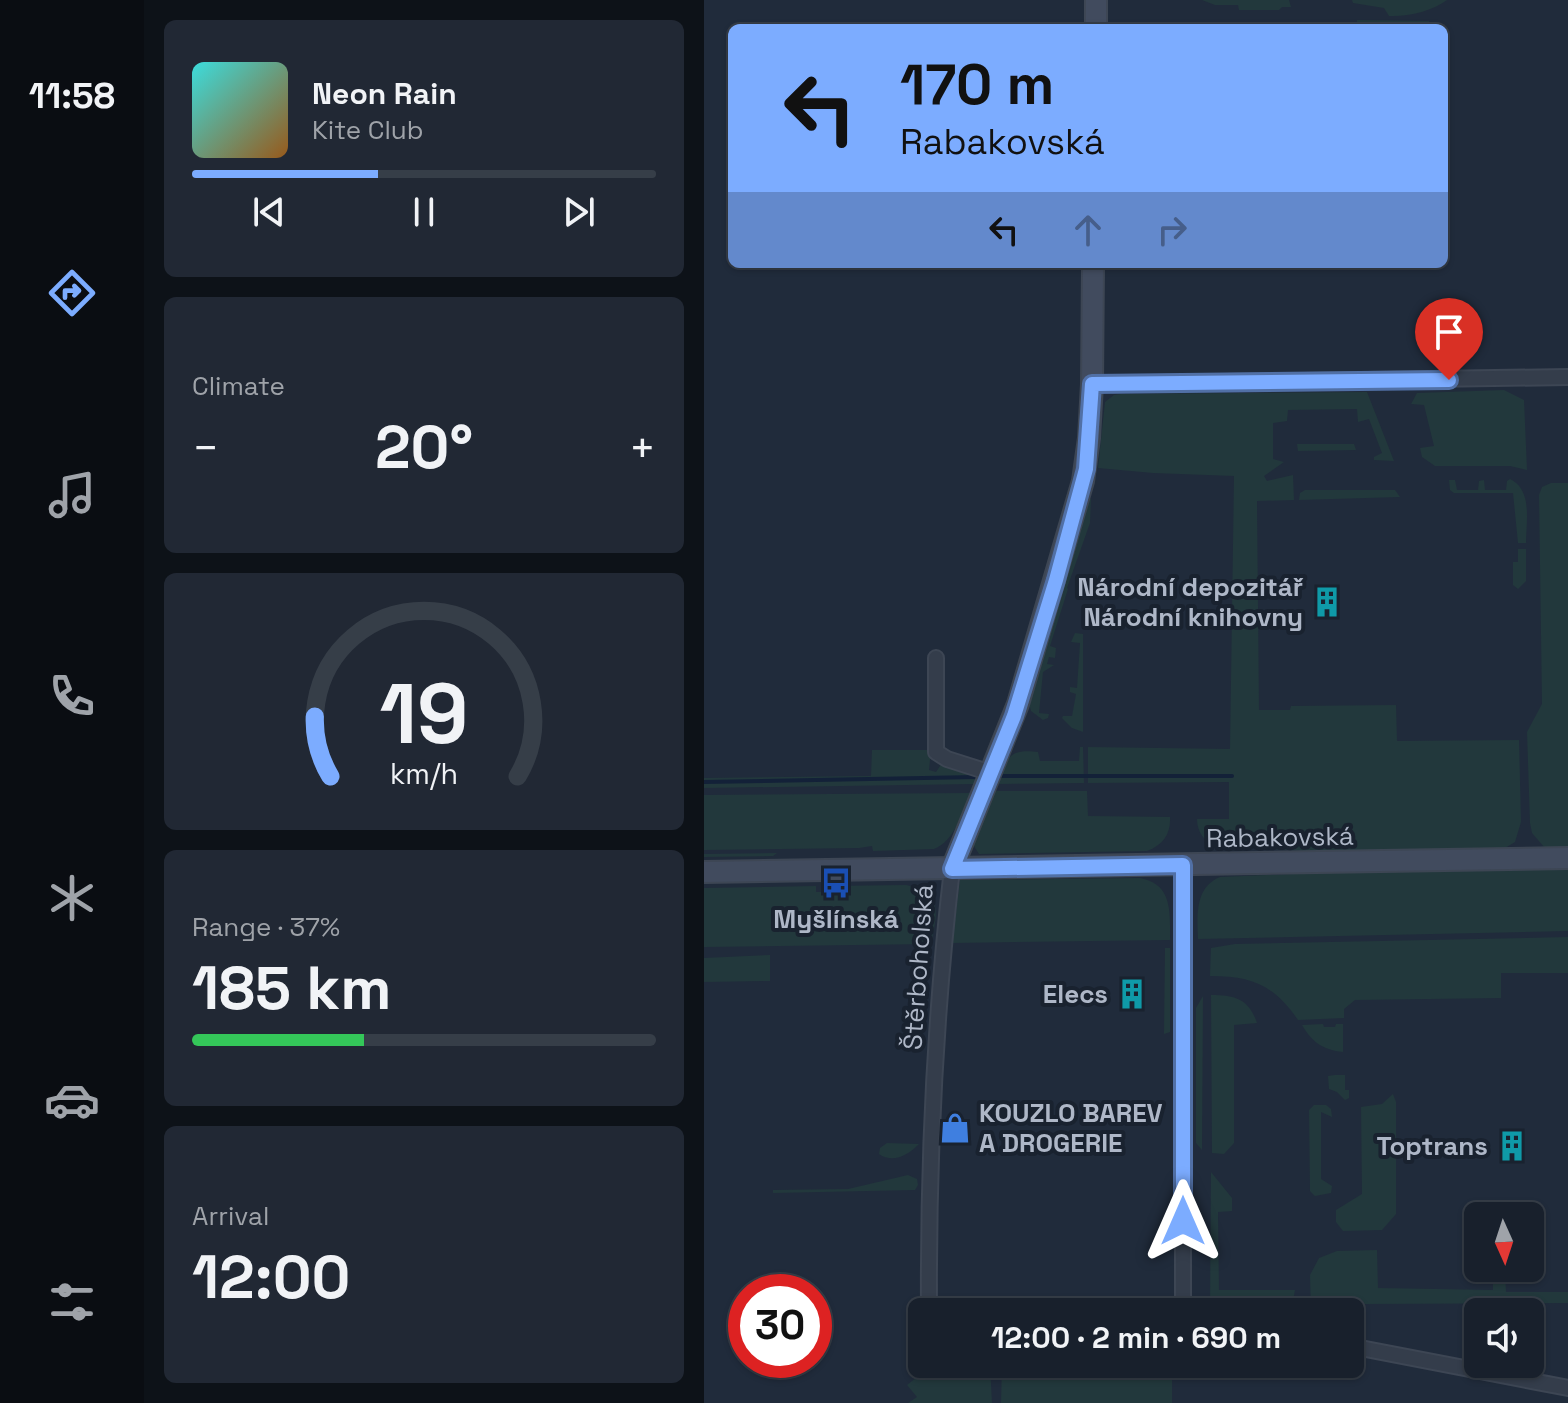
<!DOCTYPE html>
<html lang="en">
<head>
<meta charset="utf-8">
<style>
  :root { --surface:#18202c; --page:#212834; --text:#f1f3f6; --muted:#9fa3a9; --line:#363e48; --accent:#7cacff }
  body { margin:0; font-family:"Space Grotesk",sans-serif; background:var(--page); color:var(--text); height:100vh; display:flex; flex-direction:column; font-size:30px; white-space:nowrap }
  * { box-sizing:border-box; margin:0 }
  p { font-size:26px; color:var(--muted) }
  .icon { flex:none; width:44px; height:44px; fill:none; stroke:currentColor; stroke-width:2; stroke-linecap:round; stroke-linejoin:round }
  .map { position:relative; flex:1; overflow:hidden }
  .sheet { display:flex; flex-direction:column; gap:20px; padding:20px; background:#0d1218; width:560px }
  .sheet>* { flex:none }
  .top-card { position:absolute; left:24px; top:24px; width:720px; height:244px; border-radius:12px; box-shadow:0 2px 6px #0004,0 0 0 2px var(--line); background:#7cacff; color:#111; overflow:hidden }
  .needle { width:52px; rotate:177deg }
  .tools { position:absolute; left:760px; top:1202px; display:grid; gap:16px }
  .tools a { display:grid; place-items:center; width:80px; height:80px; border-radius:12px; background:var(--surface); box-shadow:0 2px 6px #0004,0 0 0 2px var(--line); font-size:40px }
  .speed { position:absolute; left:24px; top:1274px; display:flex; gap:16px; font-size:40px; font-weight:700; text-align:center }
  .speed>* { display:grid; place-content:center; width:104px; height:104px; border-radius:50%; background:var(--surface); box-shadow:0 2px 6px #0004,0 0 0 2px var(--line); line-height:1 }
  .speed .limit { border:12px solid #d22; background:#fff; color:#111 }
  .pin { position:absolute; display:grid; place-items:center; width:68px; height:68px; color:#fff; margin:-82px -34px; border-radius:50% 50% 50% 0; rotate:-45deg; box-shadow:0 0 8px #0007 }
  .pin .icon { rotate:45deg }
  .me { position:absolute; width:88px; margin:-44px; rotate:0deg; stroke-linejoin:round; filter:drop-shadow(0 0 6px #0008) }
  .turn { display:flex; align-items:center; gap:28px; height:168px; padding:0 40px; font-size:36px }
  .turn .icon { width:104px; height:104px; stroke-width:2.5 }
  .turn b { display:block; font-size:56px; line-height:68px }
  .lanes { display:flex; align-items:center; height:76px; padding:0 40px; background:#0003; justify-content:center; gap:40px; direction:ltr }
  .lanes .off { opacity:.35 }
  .big { font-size:60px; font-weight:700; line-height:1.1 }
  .sheet .widget { flex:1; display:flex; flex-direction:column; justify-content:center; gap:12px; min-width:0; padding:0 28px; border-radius:12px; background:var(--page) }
  .sheet .dial { align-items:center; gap:0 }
  .dial svg { height:208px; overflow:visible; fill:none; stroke:var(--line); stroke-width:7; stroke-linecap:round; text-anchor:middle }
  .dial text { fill:var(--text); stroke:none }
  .song { display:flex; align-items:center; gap:24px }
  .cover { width:96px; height:96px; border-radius:12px; background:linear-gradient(135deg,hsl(180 70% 55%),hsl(30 70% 35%)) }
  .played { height:8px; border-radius:4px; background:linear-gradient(90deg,var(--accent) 40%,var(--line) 40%) }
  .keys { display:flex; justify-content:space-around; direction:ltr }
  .heat { display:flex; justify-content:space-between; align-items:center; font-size:44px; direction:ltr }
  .charge { height:12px; border-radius:6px; background:linear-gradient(90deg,#34c759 37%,var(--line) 0) }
  .trip { position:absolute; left:204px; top:1298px; width:456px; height:80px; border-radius:12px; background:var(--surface); box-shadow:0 2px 6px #0004,0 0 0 2px var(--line); font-weight:700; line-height:80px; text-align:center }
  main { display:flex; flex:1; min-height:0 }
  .tab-bar { display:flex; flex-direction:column; width:144px; justify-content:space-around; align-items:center; background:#0a0d12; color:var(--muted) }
  .tab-bar .icon { width:56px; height:56px }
  .tab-bar .selected { color:var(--accent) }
  .tab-bar b { font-size:36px; color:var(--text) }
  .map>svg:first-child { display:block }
  .green { fill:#22383c }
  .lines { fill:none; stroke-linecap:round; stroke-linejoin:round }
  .stream { stroke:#132138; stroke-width:4 }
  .street-casing { stroke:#3d4654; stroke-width:18 }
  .secondary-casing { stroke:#3d4654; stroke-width:24 }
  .street { stroke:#343d4b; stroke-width:14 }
  .secondary { stroke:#414b5e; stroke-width:20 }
  .route-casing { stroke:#5170a6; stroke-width:20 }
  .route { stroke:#7cacff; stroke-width:14 }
  .labels { text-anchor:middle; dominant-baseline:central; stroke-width:8; stroke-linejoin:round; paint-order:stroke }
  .poi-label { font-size:26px; font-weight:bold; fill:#aeb7c7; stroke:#19222f; text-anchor:end }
  .street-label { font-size:26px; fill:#aeb7c7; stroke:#19222f }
</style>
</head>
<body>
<main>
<nav class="tab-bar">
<b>11:58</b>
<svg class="icon selected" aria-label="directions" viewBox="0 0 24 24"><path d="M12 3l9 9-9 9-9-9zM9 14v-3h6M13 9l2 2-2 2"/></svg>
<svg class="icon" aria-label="music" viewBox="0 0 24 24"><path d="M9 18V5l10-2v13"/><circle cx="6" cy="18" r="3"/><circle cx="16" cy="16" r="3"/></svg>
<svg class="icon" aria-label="phone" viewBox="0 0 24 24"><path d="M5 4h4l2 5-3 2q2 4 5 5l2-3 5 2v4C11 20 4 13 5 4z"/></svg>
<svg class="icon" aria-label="climate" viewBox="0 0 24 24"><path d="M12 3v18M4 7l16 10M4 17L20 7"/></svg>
<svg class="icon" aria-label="car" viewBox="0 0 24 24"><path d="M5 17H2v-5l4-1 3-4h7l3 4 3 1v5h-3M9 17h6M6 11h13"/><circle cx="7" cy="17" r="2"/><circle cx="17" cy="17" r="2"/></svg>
<svg class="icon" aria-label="filters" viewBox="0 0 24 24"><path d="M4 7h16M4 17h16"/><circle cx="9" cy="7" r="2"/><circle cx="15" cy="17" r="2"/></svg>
</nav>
<section class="sheet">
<div class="widget">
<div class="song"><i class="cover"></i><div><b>Neon Rain</b><p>Kite Club</p></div></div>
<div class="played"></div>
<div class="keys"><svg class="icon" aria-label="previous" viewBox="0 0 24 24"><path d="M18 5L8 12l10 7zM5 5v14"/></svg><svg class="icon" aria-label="pause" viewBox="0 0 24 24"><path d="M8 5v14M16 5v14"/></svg><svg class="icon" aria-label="next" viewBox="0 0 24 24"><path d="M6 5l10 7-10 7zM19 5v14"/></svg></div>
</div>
<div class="widget"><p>Climate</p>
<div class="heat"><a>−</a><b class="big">20°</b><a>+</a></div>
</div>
<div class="widget dial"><svg viewBox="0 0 100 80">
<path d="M14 69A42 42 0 1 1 86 69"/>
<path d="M14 69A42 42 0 0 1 8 46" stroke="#7cacff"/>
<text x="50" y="56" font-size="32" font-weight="700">19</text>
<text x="50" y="72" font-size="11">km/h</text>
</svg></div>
<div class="widget"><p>Range · 37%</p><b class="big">185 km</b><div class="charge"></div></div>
<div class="widget"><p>Arrival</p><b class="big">12:00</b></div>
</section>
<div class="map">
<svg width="864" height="1403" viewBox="0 0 864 1403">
  <rect width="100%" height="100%" fill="#202b3b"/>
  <g class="green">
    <path d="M498 0H585L587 7H578L575 10H535L534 5H511Z"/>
    <path d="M648 0H743C729 11 703 17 685 16L680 8 649 3Z"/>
    <path d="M653 20 725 21V28H653Z"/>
    <path d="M800 390 820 400 823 470 806 466H731L718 457 716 448 730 446 720 405 707 404 713 393Z"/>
    <path d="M663 392 690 461 670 460V457L678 453 665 419 654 422 653 409 584 410 583 421 569 423V459L580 462 560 476 563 481 589 475 590 500 553 501 555 710H586L587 706 692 705 693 741 815 740 817 822 811 842 796 851 637 853 511 846C500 842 493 831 493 819H525V782L384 783V747L526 749 530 476 449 473 394 468 401 402 410 395 417 394Z"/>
    <path d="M593 444H650L652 450 594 451Z"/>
    <path d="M806 479C829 490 822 522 822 543H814L809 493H750L746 490 745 480H751L753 490H774L775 481 780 480 781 490H802L803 481Z"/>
    <path d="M847 483H864V851L841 848 828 833 826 823 823 732 838 704 835 495 838 487Z"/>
    <path d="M601 490H691L696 497 595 500 596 493Z"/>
    <path d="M383 499H387L386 523 363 588 364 589 346 646 352 648 351 658 345 657 343 664 350 665 339 672 335 713 345 714 344 718 339 720 327 711 324 699Z"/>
    <path d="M814 549H822V581L814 589 809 585V562H814Z"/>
    <path d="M371 633 379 634V732L368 728 358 718 359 716H368L372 694 366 692V687L373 688 376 643 367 642Z"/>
    <path d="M376 747H379L380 783 292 784C303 759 304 748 334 752L336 761H375Z"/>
    <path d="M168 750H227L225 770 232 772 238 763 274 775 270 784 0 788V778L167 776Z"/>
    <path d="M289 791H383L384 816 466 817C467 834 459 845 443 851L275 854 268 843Z"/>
    <path d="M267 793C258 812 251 841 230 849L169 851 168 846 155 848 0 850V795Z"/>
    <path d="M73 853 69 856 0 857V854Z"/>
    <path d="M864 869V931L494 939C493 915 491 887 516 877L637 872Z"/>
    <path d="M436 878C469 884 466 913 466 940L248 943 256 880Z"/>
    <path d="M202 885C240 892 233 914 227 944L0 947V888L112 886V892H125V886Z"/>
    <path d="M864 937V973H797V998L651 1000 640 1009V1018L594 1020C570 985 548 976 506 976L507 948 531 944Z"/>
    <path d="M461 948H466V1032L460 1034Z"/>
    <path d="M66 955V981L0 982V958Z"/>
    <path d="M507 995C531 995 545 999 553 1023L530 1025V1143L520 1154 508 1153Z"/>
    <path d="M499 996 498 1150 492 1143V1008Z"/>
    <path d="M619 1024 620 1027H631L632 1024H639V1052C619 1050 608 1042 598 1025Z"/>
    <path d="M631 1075H641V1090H645V1098L641 1100 633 1092 625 1089 624 1076Z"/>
    <path d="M689 1094 692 1102V1214L678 1230 639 1231 632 1222V1210L658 1194 657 1107 678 1104Z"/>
    <path d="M610 1105H622L627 1109 628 1117 617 1112V1179L628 1186 627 1193 611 1196 606 1191 605 1110Z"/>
    <path d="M183 1143 215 1144C204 1155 189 1164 175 1154L176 1148Z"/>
    <path d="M507 1172 528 1198V1211L514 1212 515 1290H591L587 1312H506Z"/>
    <path d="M204 1175 213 1179 214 1185 211 1190 69 1193V1190L144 1189Z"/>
    <path d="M673 1250 674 1288 789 1290V1284H795L794 1271H801L802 1292H864V1303L657 1304 646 1321V1312H607L606 1275 615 1258 633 1251Z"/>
    <path d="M230 1364H286L288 1403H204L213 1397 203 1385Z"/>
    <path d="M298 1364H468V1403H297Z"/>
  </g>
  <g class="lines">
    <g class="stream">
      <path d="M295 776H528"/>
      <path d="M0 782 273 777"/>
    </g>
    <g class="street-casing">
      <g id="street">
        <path d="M388 384 864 377"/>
        <path d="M232 658V752L243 759 287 773"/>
        <path d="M479 865V1312"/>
        <path d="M225 1312C224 1165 231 1015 248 869"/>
        <path d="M646 1346 864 1388"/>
      </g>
    </g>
    <g class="secondary-casing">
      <g id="secondary">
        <path d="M392 28V0"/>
        <path d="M248 869 314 704 379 481 385 438 388 384 389 264"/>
        <path d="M0 872 864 858"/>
      </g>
    </g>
    <use href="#street" class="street"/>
    <use href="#secondary" class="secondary"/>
  </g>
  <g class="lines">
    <g class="route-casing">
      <path id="route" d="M479 1221V865L248 869 310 716 352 580 382 469 388 384 745 380"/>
    </g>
    <use href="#route" class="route"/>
  </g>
  <defs>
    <g id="building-bare" transform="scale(2.4)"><path d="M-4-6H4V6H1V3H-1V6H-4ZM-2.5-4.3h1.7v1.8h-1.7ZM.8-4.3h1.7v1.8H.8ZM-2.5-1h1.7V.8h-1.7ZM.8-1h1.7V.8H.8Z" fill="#0f9aa8" stroke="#19222f" stroke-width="2.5" paint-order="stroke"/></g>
    <g id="bus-bare" transform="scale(2.4)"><path d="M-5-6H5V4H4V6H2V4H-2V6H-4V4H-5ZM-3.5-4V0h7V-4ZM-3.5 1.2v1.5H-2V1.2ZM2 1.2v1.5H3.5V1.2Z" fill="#1a4fb4" stroke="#19222f" stroke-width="2.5" paint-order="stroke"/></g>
    <g id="shop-bare" transform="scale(2.4)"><path d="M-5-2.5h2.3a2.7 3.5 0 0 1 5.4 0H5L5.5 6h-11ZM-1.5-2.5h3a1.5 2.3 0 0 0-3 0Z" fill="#3f7fe0" stroke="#19222f" stroke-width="2.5" paint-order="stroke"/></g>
  </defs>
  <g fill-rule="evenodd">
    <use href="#building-bare" x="623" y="602"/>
    <use href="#bus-bare" x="132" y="883"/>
    <use href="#building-bare" x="428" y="994"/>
    <use href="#shop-bare" x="251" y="1128"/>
    <use href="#building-bare" x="808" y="1146"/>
  </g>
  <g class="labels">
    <g class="poi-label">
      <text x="599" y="587">Národní depozitář<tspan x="599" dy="30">Národní knihovny</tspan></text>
      <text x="132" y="919" text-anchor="middle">Myšlínská</text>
      <text x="404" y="994">Elecs</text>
      <text x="275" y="1113" text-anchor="start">KOUZLO BAREV<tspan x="275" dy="30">A DROGERIE</tspan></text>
      <text x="784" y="1146">Toptrans</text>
    </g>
    <g class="street-label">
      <text transform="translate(576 837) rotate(-1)">Rabakovská</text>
      <text transform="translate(214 967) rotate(-86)">Štěrboholská</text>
    </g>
  </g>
</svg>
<div class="tools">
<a><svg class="needle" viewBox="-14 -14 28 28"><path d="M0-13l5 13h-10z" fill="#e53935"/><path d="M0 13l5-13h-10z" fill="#9fa3a9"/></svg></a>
<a><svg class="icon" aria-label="sound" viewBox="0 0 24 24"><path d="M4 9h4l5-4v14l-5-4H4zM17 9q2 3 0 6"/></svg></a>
</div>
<div class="speed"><div class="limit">30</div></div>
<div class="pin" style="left:745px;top:380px;background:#d93025"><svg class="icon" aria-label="arrive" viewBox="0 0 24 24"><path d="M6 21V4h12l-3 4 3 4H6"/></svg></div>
<svg class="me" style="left:479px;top:1221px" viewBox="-20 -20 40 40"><path d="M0-17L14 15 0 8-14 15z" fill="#7cacff" stroke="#fff" stroke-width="4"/></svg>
<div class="trip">12:00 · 2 min · 690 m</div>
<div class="top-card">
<div class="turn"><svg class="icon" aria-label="left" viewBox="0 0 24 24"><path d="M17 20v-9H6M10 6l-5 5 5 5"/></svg><div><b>170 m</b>Rabakovská</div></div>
<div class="lanes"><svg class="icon" aria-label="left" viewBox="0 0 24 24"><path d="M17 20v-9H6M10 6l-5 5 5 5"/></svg><svg class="icon off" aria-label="ahead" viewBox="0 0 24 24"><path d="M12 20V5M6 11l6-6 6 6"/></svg><svg class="icon off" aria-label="right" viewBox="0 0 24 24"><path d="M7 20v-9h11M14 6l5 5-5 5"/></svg></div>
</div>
</div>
</main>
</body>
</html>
